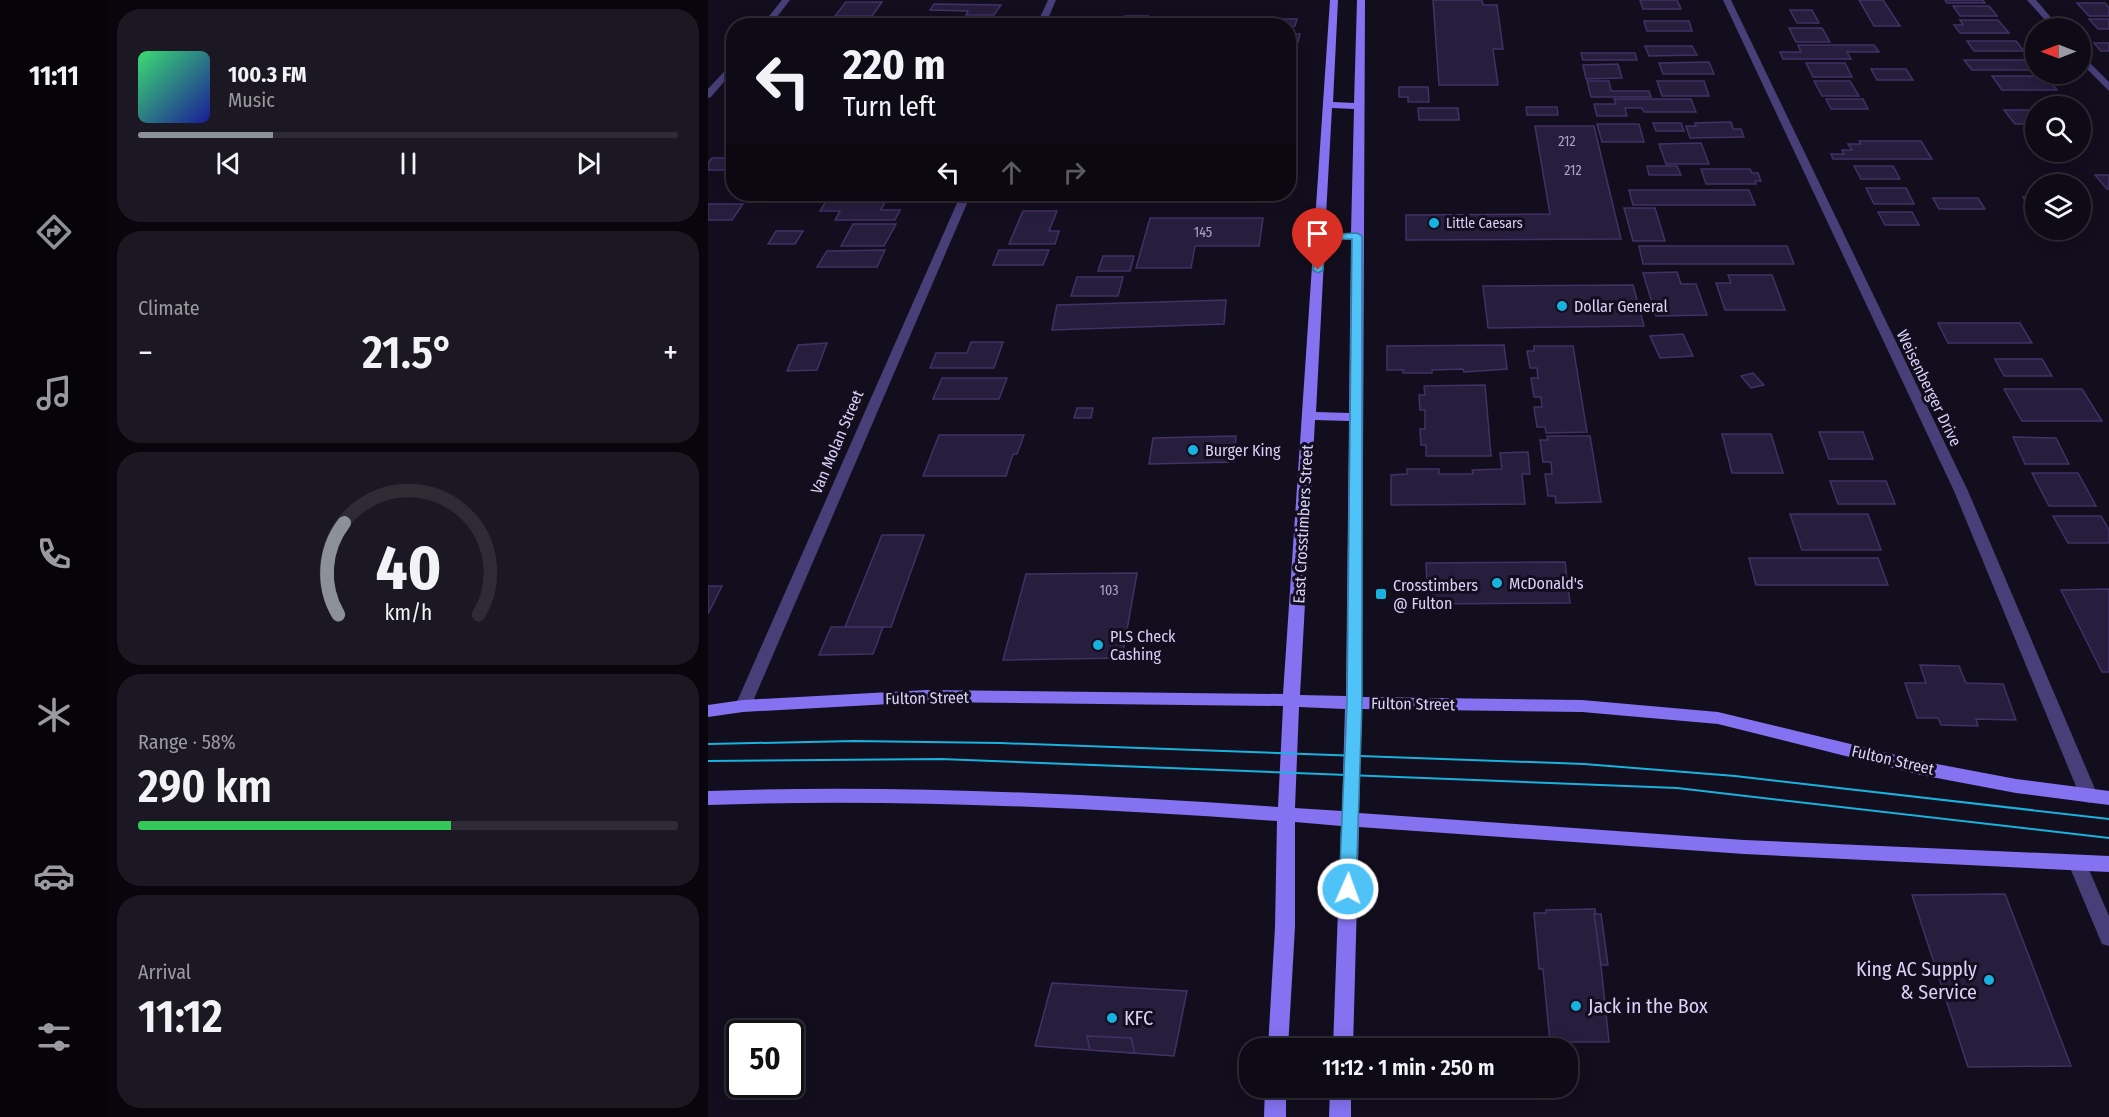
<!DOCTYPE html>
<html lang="en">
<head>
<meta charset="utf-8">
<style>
  :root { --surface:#0e0a16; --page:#1c1823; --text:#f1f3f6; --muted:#9b9aa1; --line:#2e2b35; --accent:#8c9099 }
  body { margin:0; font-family:"Fira Sans Condensed",sans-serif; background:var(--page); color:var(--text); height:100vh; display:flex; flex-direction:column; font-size:22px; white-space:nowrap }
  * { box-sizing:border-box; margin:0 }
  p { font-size:20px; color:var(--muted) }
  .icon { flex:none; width:33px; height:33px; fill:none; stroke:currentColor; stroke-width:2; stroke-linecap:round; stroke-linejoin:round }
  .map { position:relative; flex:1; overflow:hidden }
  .drawer { display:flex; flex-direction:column; gap:9px; padding:9px; background:#08060c; width:600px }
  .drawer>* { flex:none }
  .top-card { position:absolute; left:18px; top:18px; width:570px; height:183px; border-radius:24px; box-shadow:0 3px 15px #0003,0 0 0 2px var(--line); background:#0e0a16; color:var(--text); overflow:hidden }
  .needle { width:39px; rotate:270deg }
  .tools { position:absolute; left:1317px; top:18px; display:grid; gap:12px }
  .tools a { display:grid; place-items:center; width:66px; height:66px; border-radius:50%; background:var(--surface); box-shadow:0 3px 15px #0003,0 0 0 2px var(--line); font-size:30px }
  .speed { position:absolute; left:18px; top:1020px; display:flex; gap:12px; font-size:30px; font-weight:700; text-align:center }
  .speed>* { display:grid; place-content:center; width:78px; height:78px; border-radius:50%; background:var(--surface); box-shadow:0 3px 15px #0003,0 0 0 2px var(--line); line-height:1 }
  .speed .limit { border:3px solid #111; border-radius:9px; background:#fff; color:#111 }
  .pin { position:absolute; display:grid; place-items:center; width:51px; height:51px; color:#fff; margin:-62px -26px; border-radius:50% 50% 50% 0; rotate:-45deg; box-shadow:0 0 6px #0007 }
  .pin .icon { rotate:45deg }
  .me { position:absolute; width:66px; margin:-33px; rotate:2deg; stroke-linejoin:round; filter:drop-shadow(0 0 4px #0008) }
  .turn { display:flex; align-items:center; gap:21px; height:126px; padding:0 18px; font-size:27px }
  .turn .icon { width:78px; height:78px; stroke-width:2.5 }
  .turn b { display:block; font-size:42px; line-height:51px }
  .lanes { display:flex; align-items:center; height:57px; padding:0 18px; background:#0003; justify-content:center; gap:30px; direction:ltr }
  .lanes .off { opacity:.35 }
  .big { font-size:45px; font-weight:600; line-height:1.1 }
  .drawer .widget { flex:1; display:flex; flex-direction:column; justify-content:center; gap:9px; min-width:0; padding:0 21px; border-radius:24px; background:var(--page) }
  .drawer .dial { align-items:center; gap:0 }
  .dial svg { height:156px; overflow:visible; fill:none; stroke:var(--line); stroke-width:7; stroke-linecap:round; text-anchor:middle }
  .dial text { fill:var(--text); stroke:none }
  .song { display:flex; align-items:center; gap:18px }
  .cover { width:72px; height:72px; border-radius:9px; background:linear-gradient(135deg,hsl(140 70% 55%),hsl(240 70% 35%)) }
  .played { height:6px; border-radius:3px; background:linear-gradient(90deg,var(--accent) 25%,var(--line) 25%) }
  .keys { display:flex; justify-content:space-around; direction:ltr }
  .heat { display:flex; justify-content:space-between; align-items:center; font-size:33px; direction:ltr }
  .charge { height:9px; border-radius:4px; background:linear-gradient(90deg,#34c759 58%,var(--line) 0) }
  .trip { position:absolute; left:531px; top:1038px; width:339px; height:60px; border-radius:24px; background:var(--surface); box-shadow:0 3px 15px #0003,0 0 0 2px var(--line); font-weight:600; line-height:60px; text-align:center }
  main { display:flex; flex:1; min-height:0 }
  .tabs { display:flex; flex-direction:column; width:108px; justify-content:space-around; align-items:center; background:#060409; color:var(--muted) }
  .tabs .icon { width:42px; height:42px }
  .tabs .selected { color:var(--accent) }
  .tabs b { font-size:27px; color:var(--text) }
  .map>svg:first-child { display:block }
  .building { fill:#271d3d; stroke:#423166; stroke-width:1.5 }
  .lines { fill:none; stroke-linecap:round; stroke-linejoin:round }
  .street { fill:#483e78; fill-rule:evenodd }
  .secondary { fill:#8572f0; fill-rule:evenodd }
  .tram { stroke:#18b2de; stroke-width:2 }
  .route { fill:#4fc3f7; stroke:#337fa1; stroke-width:1.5 }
  .poi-dot { fill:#18b2de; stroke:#130e1e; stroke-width:2 }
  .labels { text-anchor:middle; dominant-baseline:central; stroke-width:6; stroke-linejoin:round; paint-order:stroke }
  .number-label { font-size:14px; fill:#ada4cb }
  .far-poi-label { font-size:14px; fill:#dad1fa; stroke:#130e1e; text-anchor:start }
  .poi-label { font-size:16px; fill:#dad1fa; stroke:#130e1e; text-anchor:start }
  .street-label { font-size:16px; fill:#dad1fa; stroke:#130e1e }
  .near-poi-label { font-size:20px; fill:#dad1fa; stroke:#130e1e; text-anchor:start }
</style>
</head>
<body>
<main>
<nav class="tabs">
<b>11:11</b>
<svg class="icon selected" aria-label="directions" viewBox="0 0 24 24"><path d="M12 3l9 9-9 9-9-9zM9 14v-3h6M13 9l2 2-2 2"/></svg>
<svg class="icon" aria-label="music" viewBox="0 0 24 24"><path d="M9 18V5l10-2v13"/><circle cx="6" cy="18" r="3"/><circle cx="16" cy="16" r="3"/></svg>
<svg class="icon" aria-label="phone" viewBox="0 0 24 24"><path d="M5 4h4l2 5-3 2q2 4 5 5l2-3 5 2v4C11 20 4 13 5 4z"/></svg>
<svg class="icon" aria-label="climate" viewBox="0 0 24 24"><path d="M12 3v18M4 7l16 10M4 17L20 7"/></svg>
<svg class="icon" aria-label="car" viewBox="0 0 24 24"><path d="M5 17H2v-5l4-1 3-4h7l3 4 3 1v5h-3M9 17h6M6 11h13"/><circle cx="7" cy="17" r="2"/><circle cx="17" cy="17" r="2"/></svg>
<svg class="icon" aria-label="filters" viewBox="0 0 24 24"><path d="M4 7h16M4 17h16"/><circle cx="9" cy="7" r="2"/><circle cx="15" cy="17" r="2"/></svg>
</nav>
<section class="drawer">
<div class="widget">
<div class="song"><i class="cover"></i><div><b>100.3 FM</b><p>Music</p></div></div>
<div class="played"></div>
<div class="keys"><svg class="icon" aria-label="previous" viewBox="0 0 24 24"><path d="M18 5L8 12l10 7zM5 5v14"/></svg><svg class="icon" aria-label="pause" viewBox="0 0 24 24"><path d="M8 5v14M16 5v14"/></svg><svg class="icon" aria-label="next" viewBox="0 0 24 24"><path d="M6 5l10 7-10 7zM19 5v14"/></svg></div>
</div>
<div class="widget"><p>Climate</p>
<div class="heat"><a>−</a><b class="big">21.5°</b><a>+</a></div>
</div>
<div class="widget dial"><svg viewBox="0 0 100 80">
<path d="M14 69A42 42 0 1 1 86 69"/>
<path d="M14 69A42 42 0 0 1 17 22" stroke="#8c9099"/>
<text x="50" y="56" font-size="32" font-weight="700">40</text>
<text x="50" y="72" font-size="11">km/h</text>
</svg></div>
<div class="widget"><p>Range · 58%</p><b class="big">290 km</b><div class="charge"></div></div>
<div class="widget"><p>Arrival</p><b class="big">11:12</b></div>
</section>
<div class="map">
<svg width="1401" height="1117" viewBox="0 0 1401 1117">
  <rect width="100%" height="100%" fill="#130e1e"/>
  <g class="building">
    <path d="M725 0H774L775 5H789L795 49H785L790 85H731Z"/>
    <path d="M932 0H969L973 9H935Z"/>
    <path d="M1151 0H1175L1192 26H1166Z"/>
    <path d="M1237 0H1275L1277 3H1239Z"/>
    <path d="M138 2H174L164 16H127Z"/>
    <path d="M1369 3H1397L1401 8V16H1381Z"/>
    <path d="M226 4 293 5 286 15H258L260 11 222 10Z"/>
    <path d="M1245 6H1281L1289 16H1252Z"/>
    <path d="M1082 10H1104L1111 23H1089Z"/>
    <path d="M417 16H440L436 26H413Z"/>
    <path d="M202 19H238L234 26H198Z"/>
    <path d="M568 19H589L587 26H566Z"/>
    <path d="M1381 19H1401V29H1390Z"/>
    <path d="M1252 20H1290L1301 33H1252L1246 25H1255Z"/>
    <path d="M250 21H285L282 26H247Z"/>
    <path d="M936 21H981L984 31H939Z"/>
    <path d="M110 22H139L136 26H107Z"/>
    <path d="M1081 28H1114L1122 42H1088Z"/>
    <path d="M580 34H592L590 42H580Z"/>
    <path d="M1259 41H1308L1316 51H1266Z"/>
    <path d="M1386 43H1401V51H1393Z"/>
    <path d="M1090 45H1166L1171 52H1139L1143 59H1075L1072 52H1093Z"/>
    <path d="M937 46H984L989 55 941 56Z"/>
    <path d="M873 53H927L929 60H875Z"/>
    <path d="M1256 60H1316L1324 70H1264Z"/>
    <path d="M1001 62 1006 74H955L951 63Z"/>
    <path d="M1098 63H1137L1144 77H1105Z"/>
    <path d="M910 64 914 78 878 79 875 65Z"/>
    <path d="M1163 69H1198L1205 80H1169Z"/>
    <path d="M1284 76H1338L1349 90H1294Z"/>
    <path d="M879 81H901L903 91H941L943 97H883Z"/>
    <path d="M949 81H996L1001 96H954Z"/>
    <path d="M1106 81H1142L1151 96H1114Z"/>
    <path d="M580 83H589L588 96H580Z"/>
    <path d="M691 87H720L721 102H700V97H691Z"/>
    <path d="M906 99H983L988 112H936L934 108H917L919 116H889L886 104H908Z"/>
    <path d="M1118 99H1155L1160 109H1123Z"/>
    <path d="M818 107H849L850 115H819Z"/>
    <path d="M710 108H750L751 120H711Z"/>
    <path d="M1296 110H1328V124H1307Z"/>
    <path d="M1023 122 1025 129H1033L1036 137 982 138 978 126H988L987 123Z"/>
    <path d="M945 123H973L976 131H948Z"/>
    <path d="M889 124H931L936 142H894Z"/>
    <path d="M827 126H886L913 239 698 240V215L842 214Z"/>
    <path d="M1151 141H1213L1224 159H1125L1123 154H1136L1134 150H1144L1140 144H1153Z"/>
    <path d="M993 143 1001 164H958L951 144Z"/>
    <path d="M4 158H26V170H0V163Z"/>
    <path d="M939 166H969L973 175H941Z"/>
    <path d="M1146 166H1185L1192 179H1153Z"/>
    <path d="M993 169H1042L1044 173H1050L1053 181H1047L1048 184H998Z"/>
    <path d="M1387 175H1401V189H1399Z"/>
    <path d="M1158 188H1198L1206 204H1166Z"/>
    <path d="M921 190H1041L1047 205H925Z"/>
    <path d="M1315 197H1328V210H1323Z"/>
    <path d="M120 198H179L173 210H192L187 220H127L132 211H112Z"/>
    <path d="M1225 198H1270L1277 209H1231Z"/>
    <path d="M0 204H35L24 220H0Z"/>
    <path d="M916 208H947L957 241H925Z"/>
    <path d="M315 211H349L341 231H351L347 244H301Z"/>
    <path d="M1170 212H1204L1211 225H1177Z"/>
    <path d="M442 218H555L551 246H487L483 268H428Z"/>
    <path d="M145 224H188L176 246H133Z"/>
    <path d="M68 231H95L87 244H60Z"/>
    <path d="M931 246H1079L1086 264H935Z"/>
    <path d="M177 250 169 267H109L119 251Z"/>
    <path d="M291 250H341L335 265H285Z"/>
    <path d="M395 256H426L422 271H390Z"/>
    <path d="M969 272 973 284H988L999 315 948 316 935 273Z"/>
    <path d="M1020 275H1064L1077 310H1017L1008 283H1023Z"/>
    <path d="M369 277H415L410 296H363Z"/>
    <path d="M925 285 936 326 780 328 775 286Z"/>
    <path d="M518 300 516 324 344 330 349 305Z"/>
    <path d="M1230 323H1312L1324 343H1240Z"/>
    <path d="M975 334 985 356 952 358 942 336Z"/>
    <path d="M263 342H295L286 368H222L228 353H259Z"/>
    <path d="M119 343 109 370 79 371 90 345Z"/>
    <path d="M796 345 799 369 756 372 755 369 724 370V373H695V370H679V346Z"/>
    <path d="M826 346H865L879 432 838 433 837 427H829L826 407H834L833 397H826L823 378H830L829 368H822L819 351H826Z"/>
    <path d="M1287 359H1334L1344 376H1296Z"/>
    <path d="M1045 373 1056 385 1043 388 1033 376Z"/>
    <path d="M234 378H299L291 399H225Z"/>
    <path d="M777 385 783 456H718V445H713L712 429H717V410H712L711 395H717L716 386Z"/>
    <path d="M1296 389H1374L1394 421H1314Z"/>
    <path d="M369 408H385L383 418H366Z"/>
    <path d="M1111 432H1155L1165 459H1121Z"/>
    <path d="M1014 434H1063L1075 473H1024Z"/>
    <path d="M231 435H316L309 454H305L298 476H215Z"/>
    <path d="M528 436 526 462 441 464 445 438Z"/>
    <path d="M839 436H882L893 502 848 503 847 496H840L837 474H844L843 462H835L832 440H840Z"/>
    <path d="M1305 437 1348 438 1361 464H1317Z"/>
    <path d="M820 452 822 474H814L817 504 683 505V475L699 474V469H731V474H765L764 470 794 469 792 453Z"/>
    <path d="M1324 473H1370L1388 506H1341Z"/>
    <path d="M1122 481H1178L1187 504H1130Z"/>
    <path d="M1082 514H1160L1173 550H1094Z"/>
    <path d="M1345 516H1393L1401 530V543H1360Z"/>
    <path d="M174 535H216L183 627H137Z"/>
    <path d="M1041 558H1170L1180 585H1048Z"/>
    <path d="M857 562 862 603 720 604 718 563Z"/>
    <path d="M429 573 414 658 295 660 318 574Z"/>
    <path d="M0 586H14L0 614Z"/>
    <path d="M1401 589V672H1394L1353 590Z"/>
    <path d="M123 627H175L165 654 111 655Z"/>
    <path d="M1212 665 1251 666 1258 683 1295 684 1308 720 1268 719 1270 726 1233 725 1230 718H1209L1197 683H1218Z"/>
    <path d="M1297 894 1363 1066 1260 1067 1204 895Z"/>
    <path d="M887 909 901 1042H842L835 969H831L826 913H838V910Z"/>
    <path d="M886 914H893L900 965H893Z"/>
    <path d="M344 983 479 991 466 1056 327 1046Z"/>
    <path d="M379 1036 423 1038 427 1053 382 1050Z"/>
  </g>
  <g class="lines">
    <g class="street">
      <path d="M74 0H82L62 26H53Z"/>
      <path d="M340 0H348L337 26H328Z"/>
      <path d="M1015 0H1023L1260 491 1390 796 1387 801 1381 803 1375 801 1372 796 1246 491Z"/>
      <path d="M1319 0H1328L1352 28H1344Z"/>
      <path d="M1372 53 1401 82V91L1372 62Z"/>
      <path d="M26 61V70L3 97 0 98V89Z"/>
      <path d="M253 194H263L43 706 41 710H29L27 706Z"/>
      <path d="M1369 855 1376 858 1401 916V946L1394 944 1360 863 1362 858Z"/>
    </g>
    <g class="secondary">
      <path d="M622 0H630L625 102 646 103 649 0H657L654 697 874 700 1010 712 1213 761 1308 779 1401 791V805L1308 793 1213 775 1010 724 874 712 654 709 651 813 1036 840 1401 856V872L1036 854 651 827 645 1048H625L633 826 587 822V927L580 1048H560L567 927 569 821C380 808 190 798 0 805V791C190 784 380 794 570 807L575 706 219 702 35 712 0 717V705L35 700 219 690 575 694ZM624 108 646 109 643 233H617ZM617 240H643L641 413 608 412ZM607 420 641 421 638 696 592 695ZM591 707 637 709 634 811 587 808Z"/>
      <path d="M557 1088H578V1117H556Z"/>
      <path d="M622 1088H643V1117H621Z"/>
    </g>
    <g class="tram">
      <path d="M0 744 146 741 292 743 876 764 1027 776 1401 819"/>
      <path d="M0 761 233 759 969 788 1401 838"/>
    </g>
  </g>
  <path class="route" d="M649 233 654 236V703L648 889 646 894 640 896 634 894 631 889 639 703 644 239 617 240 615 270 610 273 605 270 609 235Z"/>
  <g class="poi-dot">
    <circle cx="726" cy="223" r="6"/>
    <circle cx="854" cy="306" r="6"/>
    <circle cx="485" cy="450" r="6"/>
    <circle cx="789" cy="583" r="6"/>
    <rect x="667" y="588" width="12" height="12" rx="3"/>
    <circle cx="390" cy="645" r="6"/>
    <circle cx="1281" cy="980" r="6"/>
    <circle cx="868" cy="1006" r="6"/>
    <circle cx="404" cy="1018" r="6"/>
  </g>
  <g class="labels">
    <g class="number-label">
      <text x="859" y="141">212</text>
      <text x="865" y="170">212</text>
      <text x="495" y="232">145</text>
      <text x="401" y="590">103</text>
    </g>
    <g class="far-poi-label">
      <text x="738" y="223">Little Caesars</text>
    </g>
    <g class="poi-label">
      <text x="866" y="306">Dollar General</text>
      <text x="497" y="450">Burger King</text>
      <text x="801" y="583">McDonald's</text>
      <text x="685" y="585">Crosstimbers<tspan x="685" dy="18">@ Fulton</tspan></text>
      <text x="402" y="636">PLS Check<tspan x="402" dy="18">Cashing</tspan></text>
    </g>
    <g class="street-label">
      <text transform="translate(1221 388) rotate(64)">Weisenberger Drive</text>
      <text transform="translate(129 442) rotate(-67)">Van Molan Street</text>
      <text transform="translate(595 524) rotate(-87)">East Crosstimbers Street</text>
      <text transform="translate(219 698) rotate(-1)">Fulton Street</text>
      <text transform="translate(705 704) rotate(1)">Fulton Street</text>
      <text transform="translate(1185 760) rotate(13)">Fulton Street</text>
    </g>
    <g class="near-poi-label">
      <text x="1269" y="969" text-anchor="end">King AC Supply<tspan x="1269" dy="23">&amp; Service</tspan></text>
      <text x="880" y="1006">Jack in the Box</text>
      <text x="416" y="1018">KFC</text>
    </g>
  </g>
</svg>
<div class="tools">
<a><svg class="needle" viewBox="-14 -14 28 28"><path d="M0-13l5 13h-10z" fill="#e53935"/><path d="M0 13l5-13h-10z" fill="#9b9aa1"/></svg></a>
<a><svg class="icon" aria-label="search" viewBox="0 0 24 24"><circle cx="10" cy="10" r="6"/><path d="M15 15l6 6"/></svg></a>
<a><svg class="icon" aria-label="layers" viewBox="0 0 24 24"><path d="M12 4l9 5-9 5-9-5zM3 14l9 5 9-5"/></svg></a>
</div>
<div class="speed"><div class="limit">50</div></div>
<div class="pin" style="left:610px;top:270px;background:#d93025"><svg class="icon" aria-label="arrive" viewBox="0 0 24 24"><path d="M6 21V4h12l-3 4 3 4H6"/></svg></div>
<svg class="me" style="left:640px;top:889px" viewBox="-20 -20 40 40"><circle r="17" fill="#4fc3f7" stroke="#fff" stroke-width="3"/><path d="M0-11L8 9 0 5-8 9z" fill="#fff"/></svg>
<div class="trip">11:12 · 1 min · 250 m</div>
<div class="top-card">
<div class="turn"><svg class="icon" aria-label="left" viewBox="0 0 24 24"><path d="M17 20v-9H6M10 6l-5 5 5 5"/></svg><div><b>220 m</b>Turn left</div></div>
<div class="lanes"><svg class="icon" aria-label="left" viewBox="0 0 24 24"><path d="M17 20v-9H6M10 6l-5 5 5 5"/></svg><svg class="icon off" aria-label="ahead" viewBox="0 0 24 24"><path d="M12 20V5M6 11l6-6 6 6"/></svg><svg class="icon off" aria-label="right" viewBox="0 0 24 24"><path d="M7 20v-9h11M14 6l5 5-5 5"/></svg></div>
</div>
</div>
</main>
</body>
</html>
